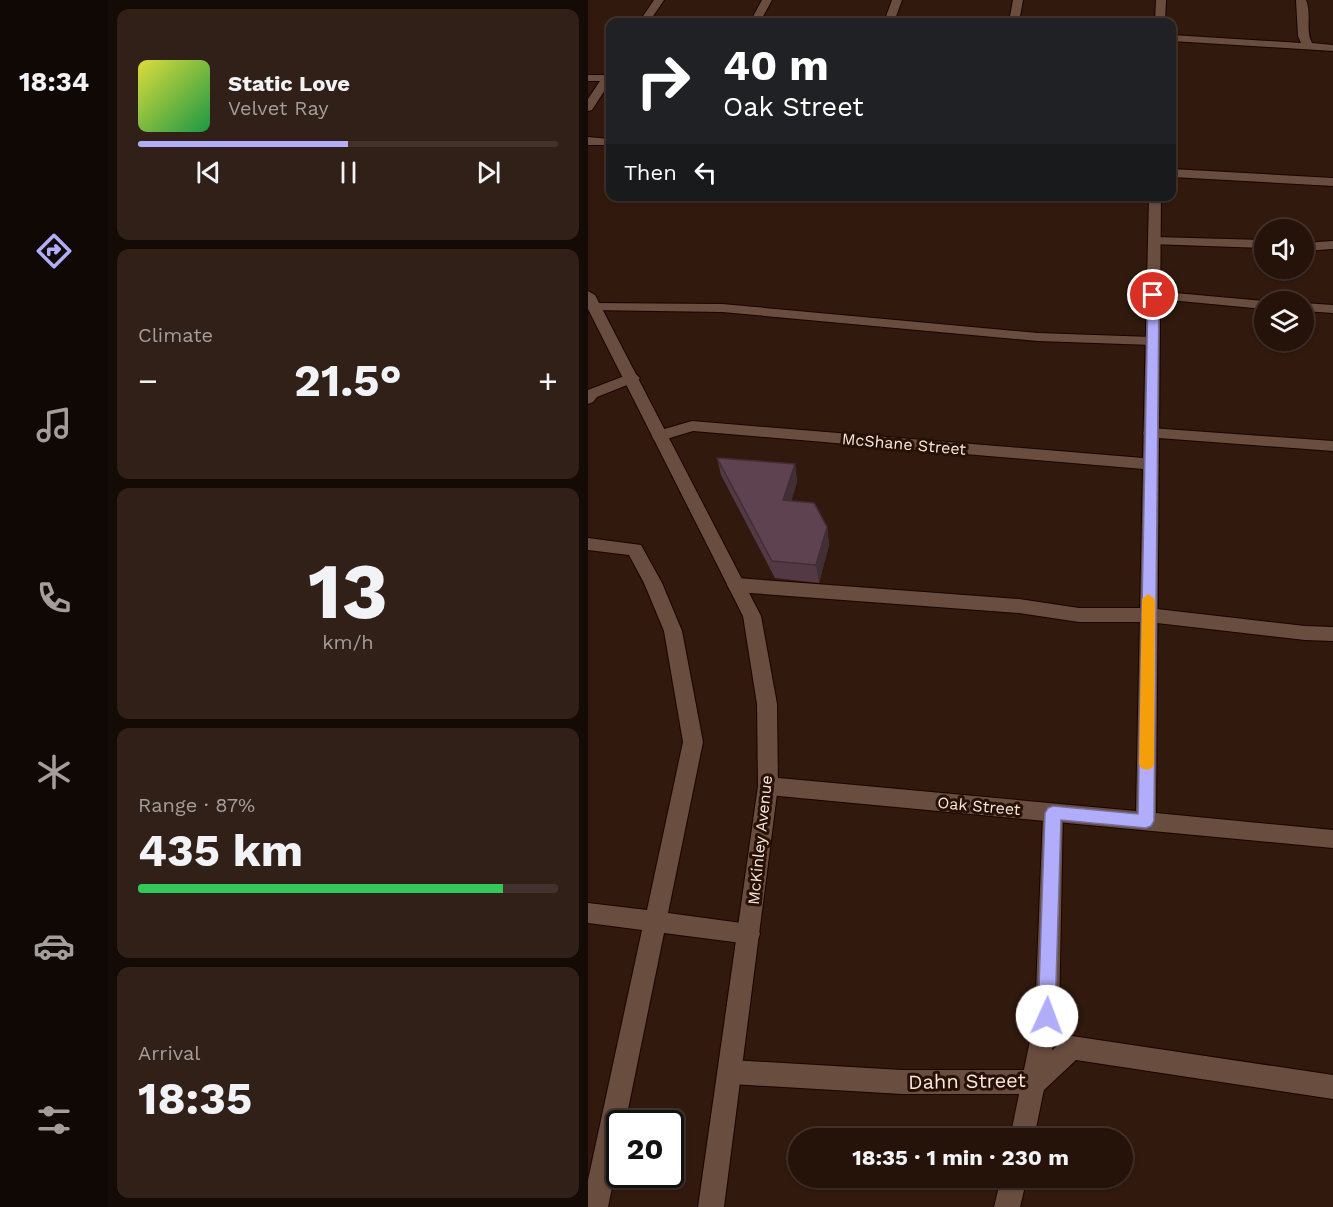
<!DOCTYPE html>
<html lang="en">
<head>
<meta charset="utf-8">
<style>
  :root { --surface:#25130a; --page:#312018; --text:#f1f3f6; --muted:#a39e9c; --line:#42322b; --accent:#b1adfa }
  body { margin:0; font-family:"Work Sans",sans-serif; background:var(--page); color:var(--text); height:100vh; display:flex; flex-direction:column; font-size:22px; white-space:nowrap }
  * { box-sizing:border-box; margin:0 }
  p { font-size:20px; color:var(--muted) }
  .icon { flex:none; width:33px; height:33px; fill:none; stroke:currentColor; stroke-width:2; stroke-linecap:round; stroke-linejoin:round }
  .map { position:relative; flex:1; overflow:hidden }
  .sheet { display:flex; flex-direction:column; gap:9px; padding:9px; background:#140a06; width:480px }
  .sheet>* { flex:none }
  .guide { position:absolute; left:18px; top:18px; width:570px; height:183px; border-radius:12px; box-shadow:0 2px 4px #0004,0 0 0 2px var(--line); background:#202124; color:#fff; overflow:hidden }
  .fabs { position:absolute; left:666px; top:219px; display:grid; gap:12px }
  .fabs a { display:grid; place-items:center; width:60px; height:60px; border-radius:50%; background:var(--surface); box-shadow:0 2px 4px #0004,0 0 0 2px var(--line); font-size:30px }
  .speed { position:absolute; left:18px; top:1110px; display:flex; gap:12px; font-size:30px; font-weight:700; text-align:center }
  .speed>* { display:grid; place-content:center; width:78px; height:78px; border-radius:50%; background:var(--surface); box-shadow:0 2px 4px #0004,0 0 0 2px var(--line); line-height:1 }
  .speed .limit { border:3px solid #111; border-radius:9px; background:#fff; color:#111 }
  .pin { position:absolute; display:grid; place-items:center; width:51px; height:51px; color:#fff; margin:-26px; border:3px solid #fff; border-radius:50%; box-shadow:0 2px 6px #0007 }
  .me { position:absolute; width:66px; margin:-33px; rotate:2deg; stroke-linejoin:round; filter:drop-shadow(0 0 4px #0008) }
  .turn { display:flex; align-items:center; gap:21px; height:126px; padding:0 18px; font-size:27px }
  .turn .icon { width:78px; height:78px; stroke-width:2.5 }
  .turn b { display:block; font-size:42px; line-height:51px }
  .then { display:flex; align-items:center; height:57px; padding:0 18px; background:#0003; gap:12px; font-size:22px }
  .big { font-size:45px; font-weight:700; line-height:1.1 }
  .sheet .tile { flex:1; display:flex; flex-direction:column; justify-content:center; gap:9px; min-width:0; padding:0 21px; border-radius:12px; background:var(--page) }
  .sheet .dial { align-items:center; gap:0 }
  .dial b { font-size:78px; line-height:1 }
  .song { display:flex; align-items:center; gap:18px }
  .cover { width:72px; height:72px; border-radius:9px; background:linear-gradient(135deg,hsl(60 70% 55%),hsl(140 70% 35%)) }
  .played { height:6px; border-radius:3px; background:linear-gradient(90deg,var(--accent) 50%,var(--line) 50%) }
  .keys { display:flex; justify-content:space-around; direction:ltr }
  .heat { display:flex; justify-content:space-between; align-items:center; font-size:33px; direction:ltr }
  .charge { height:9px; border-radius:4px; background:linear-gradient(90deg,#34c759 87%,var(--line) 0) }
  .trip { position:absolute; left:200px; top:1128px; width:345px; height:60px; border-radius:30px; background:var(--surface); box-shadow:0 2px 4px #0004,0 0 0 2px var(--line); font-weight:700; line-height:60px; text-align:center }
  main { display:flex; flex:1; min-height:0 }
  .tabs { display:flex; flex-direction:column; width:108px; justify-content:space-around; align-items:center; background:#0f0804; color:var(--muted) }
  .tabs .icon { width:42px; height:42px }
  .tabs .current { color:var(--accent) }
  .tabs b { font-size:27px; color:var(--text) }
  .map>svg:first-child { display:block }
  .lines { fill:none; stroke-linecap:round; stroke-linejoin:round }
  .service-casing { stroke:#180400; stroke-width:2 }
  .minor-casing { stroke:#180400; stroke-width:2 }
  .tertiary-casing { stroke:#180400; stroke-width:2 }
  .service { fill:#694d3f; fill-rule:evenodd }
  .minor { fill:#694d3f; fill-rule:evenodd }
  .tertiary { fill:#694d3f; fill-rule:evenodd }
  .wall { fill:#523944 }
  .shaded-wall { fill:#422e37 }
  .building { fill:#5f424f; stroke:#422e37; stroke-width:1.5 }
  .route { fill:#b1adfa; stroke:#7370a2; stroke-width:1.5 }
  .slow { fill:#f59e0b }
  .labels { text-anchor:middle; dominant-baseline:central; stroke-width:6; stroke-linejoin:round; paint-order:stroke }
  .street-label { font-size:16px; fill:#f8e7df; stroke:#271005 }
  .near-street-label { font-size:20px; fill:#f8e7df; stroke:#271005 }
</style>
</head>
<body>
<main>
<nav class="tabs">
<b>18:34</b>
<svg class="icon current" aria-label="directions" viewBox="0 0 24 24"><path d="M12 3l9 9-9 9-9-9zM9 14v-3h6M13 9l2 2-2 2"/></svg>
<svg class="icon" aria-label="music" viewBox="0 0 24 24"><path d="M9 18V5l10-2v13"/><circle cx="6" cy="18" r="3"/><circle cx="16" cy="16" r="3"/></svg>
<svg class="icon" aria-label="phone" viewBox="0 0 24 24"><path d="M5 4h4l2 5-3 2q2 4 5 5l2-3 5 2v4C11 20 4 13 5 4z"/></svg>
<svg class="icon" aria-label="climate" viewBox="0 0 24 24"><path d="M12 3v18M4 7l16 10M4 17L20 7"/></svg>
<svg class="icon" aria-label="car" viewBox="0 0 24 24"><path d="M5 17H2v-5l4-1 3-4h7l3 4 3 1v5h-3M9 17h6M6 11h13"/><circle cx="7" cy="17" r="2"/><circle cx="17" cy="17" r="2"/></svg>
<svg class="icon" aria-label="filters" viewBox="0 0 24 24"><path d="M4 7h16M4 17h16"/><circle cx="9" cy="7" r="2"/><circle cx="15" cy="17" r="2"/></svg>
</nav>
<section class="sheet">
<div class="tile">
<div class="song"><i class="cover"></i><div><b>Static Love</b><p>Velvet Ray</p></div></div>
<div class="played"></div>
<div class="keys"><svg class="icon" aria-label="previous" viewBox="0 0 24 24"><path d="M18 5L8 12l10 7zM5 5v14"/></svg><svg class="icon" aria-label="pause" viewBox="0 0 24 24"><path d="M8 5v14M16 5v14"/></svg><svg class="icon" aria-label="next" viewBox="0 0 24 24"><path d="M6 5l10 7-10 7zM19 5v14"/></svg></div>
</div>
<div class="tile"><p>Climate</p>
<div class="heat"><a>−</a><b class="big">21.5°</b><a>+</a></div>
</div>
<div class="tile dial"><b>13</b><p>km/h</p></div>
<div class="tile"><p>Range · 87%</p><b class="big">435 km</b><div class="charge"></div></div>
<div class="tile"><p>Arrival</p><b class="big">18:35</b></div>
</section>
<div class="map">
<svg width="745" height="1207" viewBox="0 0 745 1207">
  <rect width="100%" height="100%" fill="#31190d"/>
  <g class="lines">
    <g class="service-casing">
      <g id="service">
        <path d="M174 0H184L172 22H162Z"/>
        <path d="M425 0H435L431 22H421Z"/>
        <path d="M708 0H718C724 14 717 30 724 43L745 45V51L584 41V35L713 43 710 36Z"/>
        <rect x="0" y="75" width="22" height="6"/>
        <path d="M567 237 676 240V248L562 244 560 241 562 238Z"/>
        <path d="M745 241V249L716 251V243Z"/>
        <path d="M565 291 676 301 679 302H676V309L560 298 558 295 560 292Z"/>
        <path d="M6 303 134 304 450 333 564 337 571 341 564 345 450 341 134 312 1 310V304Z"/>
        <path d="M716 303 745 305V313L716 311Z"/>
        <path d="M44 373 49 375 52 378 49 381 9 397 5 402 0 404V390Z"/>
        <path d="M563 428 745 441V451L557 437 555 433 557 429Z"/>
        <path d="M0 538 53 545 74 583 94 631 115 742 80 913 161 924 169 927 172 934 169 941 161 944 76 933 37 1124H32V1150L20 1207H0V1180L54 930 0 923V903L59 910 95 742 76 631 56 583 41 555 0 550Z"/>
        <path d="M148 578 431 599 491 608H560L717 626 745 627V641L717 640 560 622H491L431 613 148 592 142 590 139 585 142 580Z"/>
        <path d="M465 804 472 807 475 813 471 1016 446 1138H422L447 1016 455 813 458 807Z"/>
        <path d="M413 1178H439L432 1207H406Z"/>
      </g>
    </g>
    <g class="minor-casing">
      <g id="minor">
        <path d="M304 0H314L306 22H296Z"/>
        <path d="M568 0H578L577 22H567Z"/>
        <path d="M0 137 22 139V145H0Z"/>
        <path d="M584 169 745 178V186L584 177Z"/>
        <path d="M561 196H573L568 813 745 830V848L180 795 173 792 170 786 173 780 180 777 548 811 555 469 105 431 72 441 66 440 64 436 66 432 104 421 555 458Z"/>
        <path d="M484 1036 745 1075V1099L488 1060 455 1091 446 1094H314L143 1084 134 1081 131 1072 134 1063 143 1060 314 1070H441L476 1040Z"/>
      </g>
    </g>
    <g class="tertiary-casing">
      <g id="tertiary">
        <path d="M66 0H76L61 22H51Z"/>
        <path d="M22 71V82L4 110 0 111V99L18 72Z"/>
        <path d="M0 291 7 295 173 616 189 704 190 786 136 1207H110L170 786 169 704 155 616 0 309Z"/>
      </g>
    </g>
    <use href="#service" class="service"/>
    <use href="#minor" class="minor"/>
    <use href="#tertiary" class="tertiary"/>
  </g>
  <path class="wall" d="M129 458 207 464 209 482 203 501 239 527 241 545 231 583 187 578 133 475Z"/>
  <g class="shaded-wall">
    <path d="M207 464 209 482 198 518 195 500Z"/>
    <path d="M239 527 241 545 231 583 228 565Z"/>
  </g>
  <path class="building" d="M129 458 207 464 195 500 226 503 239 527 228 565 184 561Z"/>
  <path class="route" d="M565 292 571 295 566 821 563 826 558 828 473 820 467 1016 465 1022 459 1025 452 1022 450 1016 457 813 460 808 465 806 550 814 560 295Z"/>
  <path class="slow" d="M560 594 567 599 566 764 564 768 559 770 553 768 551 764 554 599Z"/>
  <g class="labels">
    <g class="street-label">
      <text transform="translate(316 444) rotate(5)">McShane Street</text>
      <text transform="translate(391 806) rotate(5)">Oak Street</text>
      <text transform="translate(172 840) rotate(-84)">McKinley Avenue</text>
    </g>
    <g class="near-street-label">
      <text transform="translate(379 1081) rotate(-1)">Dahn Street</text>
    </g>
  </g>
</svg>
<div class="fabs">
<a><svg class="icon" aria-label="sound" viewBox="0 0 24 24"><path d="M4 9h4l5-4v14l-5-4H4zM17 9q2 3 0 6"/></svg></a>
<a><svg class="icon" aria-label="layers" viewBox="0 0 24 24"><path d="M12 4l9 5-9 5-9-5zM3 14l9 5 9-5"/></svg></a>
</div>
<div class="speed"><div class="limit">20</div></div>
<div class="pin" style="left:565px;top:295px;background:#d93025"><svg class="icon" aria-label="arrive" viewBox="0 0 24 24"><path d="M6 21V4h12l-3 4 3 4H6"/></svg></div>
<svg class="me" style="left:459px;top:1016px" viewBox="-20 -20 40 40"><circle r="19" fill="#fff"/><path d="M0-13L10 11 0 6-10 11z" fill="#b1adfa"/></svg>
<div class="trip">18:35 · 1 min · 230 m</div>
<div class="guide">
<div class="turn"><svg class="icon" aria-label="right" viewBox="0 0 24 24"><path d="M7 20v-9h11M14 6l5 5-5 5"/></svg><div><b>40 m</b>Oak Street</div></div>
<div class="then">Then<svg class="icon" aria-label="left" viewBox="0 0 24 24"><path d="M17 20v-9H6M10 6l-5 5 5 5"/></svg></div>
</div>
</div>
</main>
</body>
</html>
